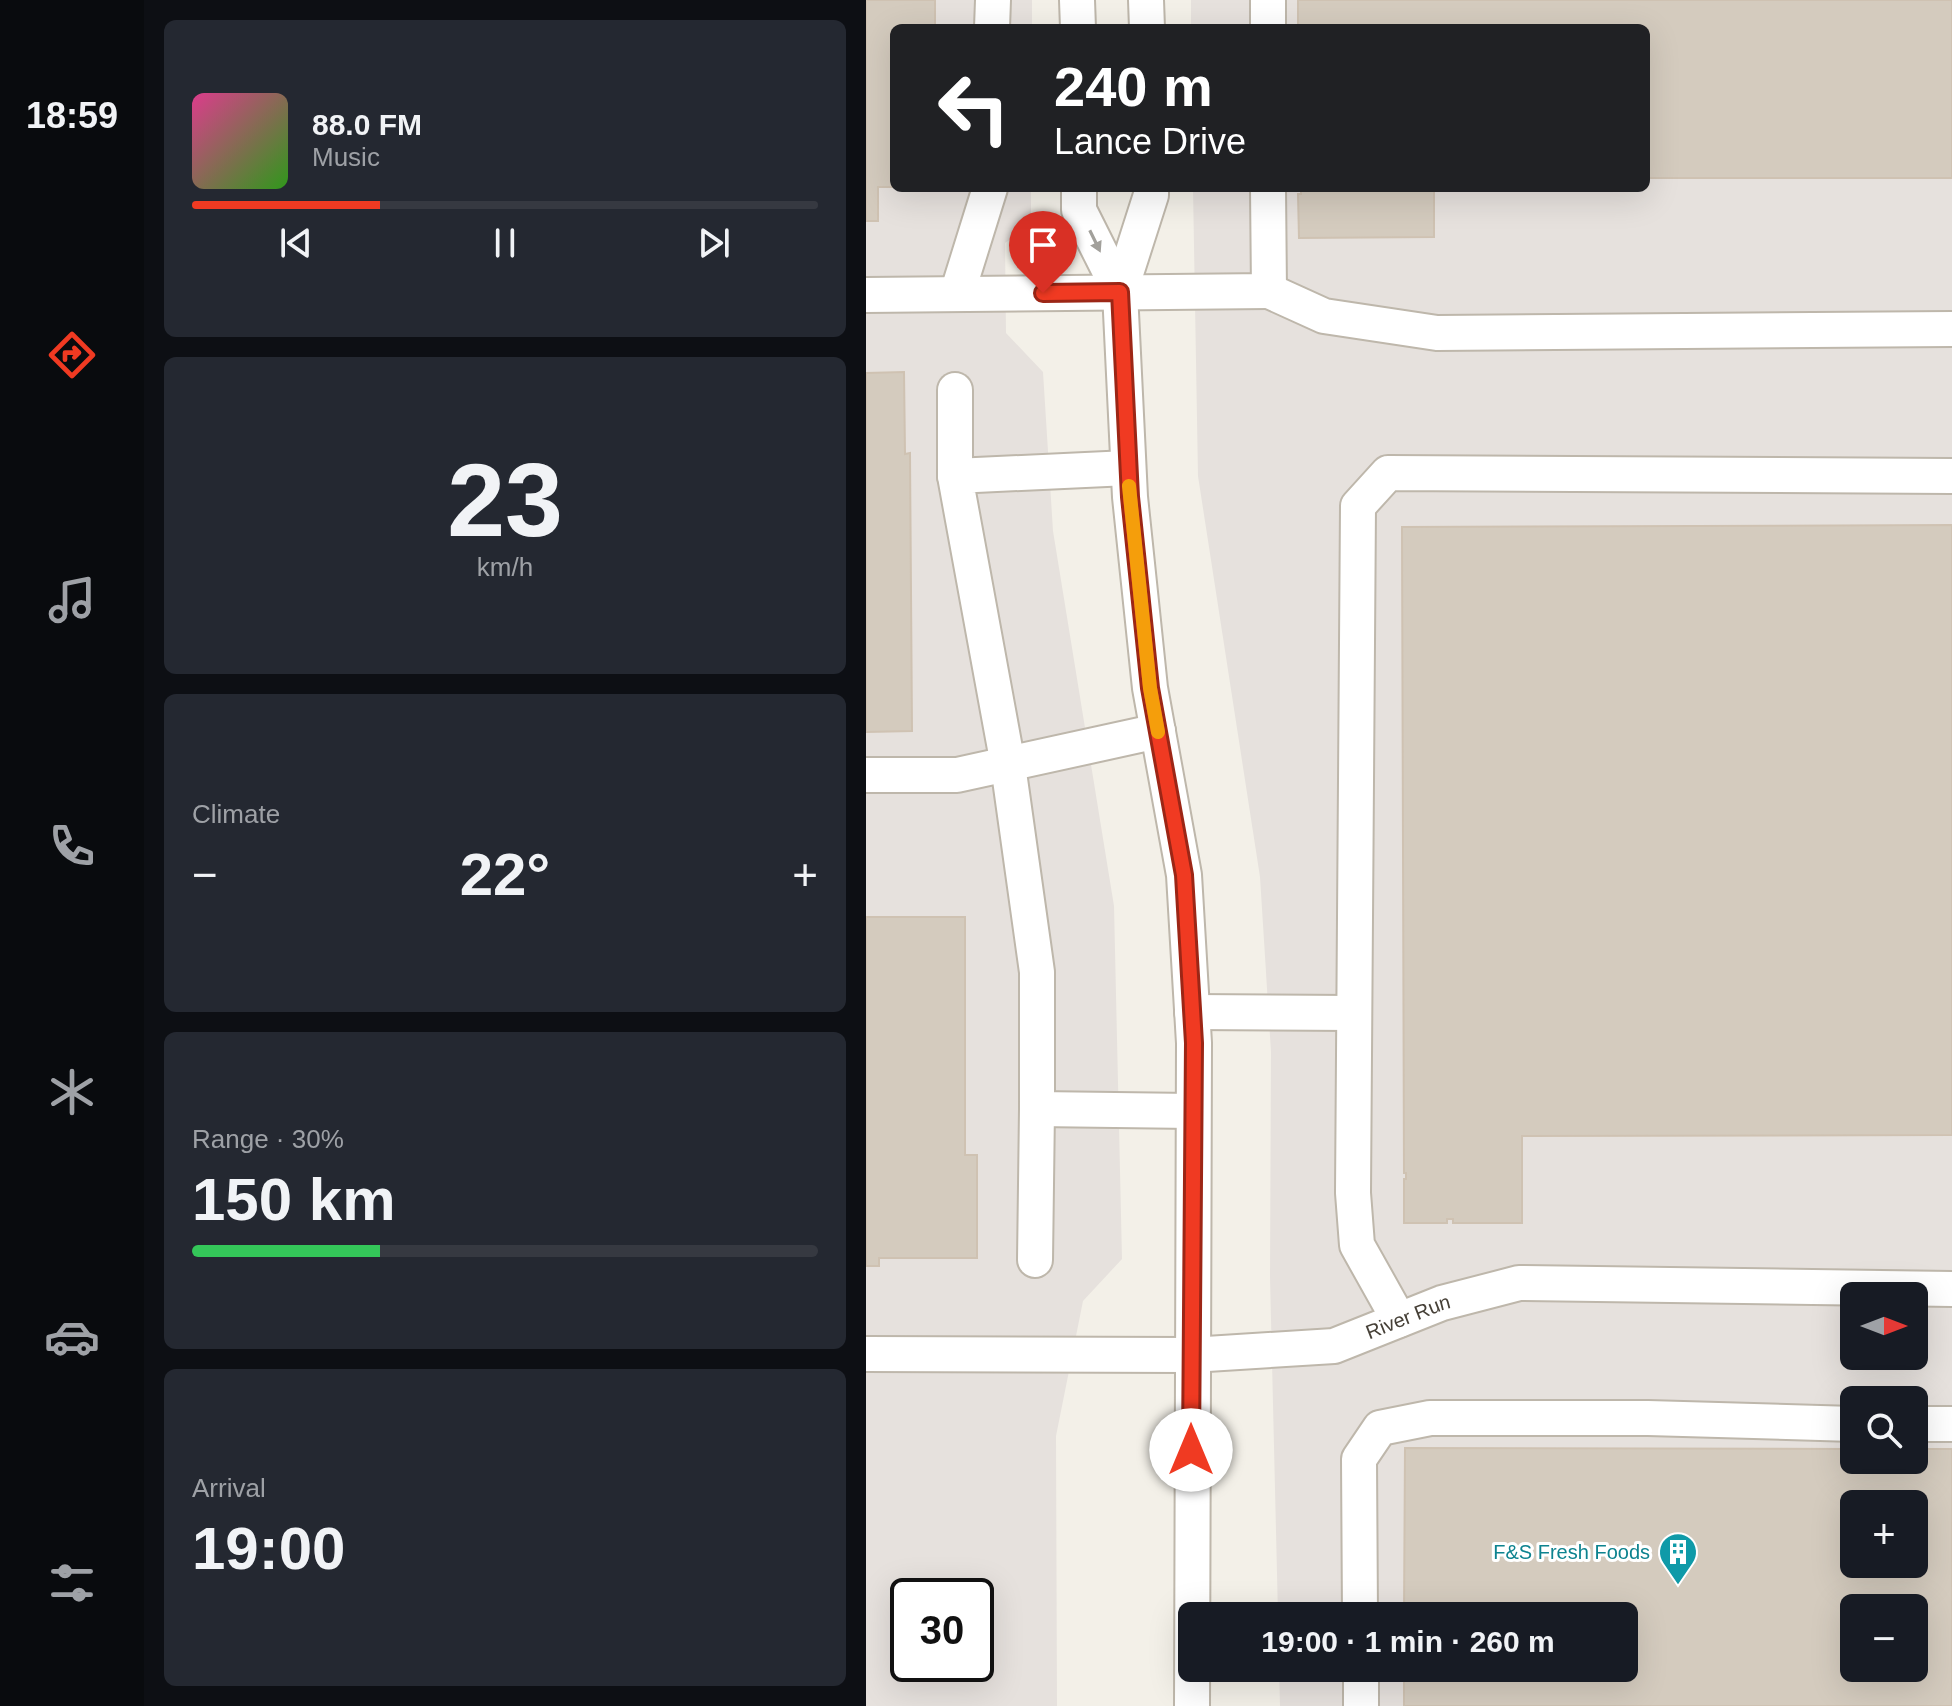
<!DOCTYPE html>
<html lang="en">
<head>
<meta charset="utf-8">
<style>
  :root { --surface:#171b24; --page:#242831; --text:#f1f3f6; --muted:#9ea1a6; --line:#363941; --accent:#f03a22 }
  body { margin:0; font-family:Arial,sans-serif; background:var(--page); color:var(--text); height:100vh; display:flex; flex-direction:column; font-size:30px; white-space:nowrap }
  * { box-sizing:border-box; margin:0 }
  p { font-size:26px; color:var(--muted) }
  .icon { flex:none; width:44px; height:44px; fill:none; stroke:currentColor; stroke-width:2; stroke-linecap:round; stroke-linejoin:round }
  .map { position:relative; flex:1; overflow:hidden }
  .panel { display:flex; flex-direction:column; gap:20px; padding:20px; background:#0d0f14; width:722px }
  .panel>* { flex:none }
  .guide { position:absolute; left:24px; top:24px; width:760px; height:168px; border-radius:12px; box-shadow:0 8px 32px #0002; background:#202124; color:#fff; overflow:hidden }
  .needle { width:52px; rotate:90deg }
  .tools { position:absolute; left:974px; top:1282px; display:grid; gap:16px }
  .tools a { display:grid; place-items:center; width:88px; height:88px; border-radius:12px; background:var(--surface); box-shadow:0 8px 32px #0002; font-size:40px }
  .speed { position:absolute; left:24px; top:1578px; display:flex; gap:16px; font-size:40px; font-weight:700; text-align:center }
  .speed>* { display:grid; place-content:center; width:104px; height:104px; border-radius:50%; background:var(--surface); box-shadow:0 8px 32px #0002; line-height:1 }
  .speed .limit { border:4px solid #111; border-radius:12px; background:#fff; color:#111 }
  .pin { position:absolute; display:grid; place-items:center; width:68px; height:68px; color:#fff; margin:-82px -34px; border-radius:50% 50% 50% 0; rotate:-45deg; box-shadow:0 0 8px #0007 }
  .pin .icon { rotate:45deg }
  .me { position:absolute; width:88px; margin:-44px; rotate:0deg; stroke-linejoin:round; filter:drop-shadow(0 0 6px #0008) }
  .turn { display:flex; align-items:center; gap:28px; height:168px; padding:0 32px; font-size:36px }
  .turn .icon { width:104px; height:104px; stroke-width:2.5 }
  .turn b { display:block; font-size:56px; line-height:68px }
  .big { font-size:60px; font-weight:700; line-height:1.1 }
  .panel .card { flex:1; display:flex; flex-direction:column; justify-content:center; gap:12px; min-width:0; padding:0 28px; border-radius:12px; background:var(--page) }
  .panel .dial { align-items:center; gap:0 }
  .dial b { font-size:104px; line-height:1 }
  .song { display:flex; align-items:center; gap:24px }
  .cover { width:96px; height:96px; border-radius:12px; background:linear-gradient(135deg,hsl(330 70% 55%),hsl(110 70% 35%)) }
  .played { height:8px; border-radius:4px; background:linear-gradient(90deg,var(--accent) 30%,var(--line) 30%) }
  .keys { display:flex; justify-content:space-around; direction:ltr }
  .heat { display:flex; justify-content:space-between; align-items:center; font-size:44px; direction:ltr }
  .charge { height:12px; border-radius:6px; background:linear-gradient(90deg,#34c759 30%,var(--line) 0) }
  .trip { position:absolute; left:312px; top:1602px; width:460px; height:80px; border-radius:12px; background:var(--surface); box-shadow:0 8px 32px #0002; font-weight:700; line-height:80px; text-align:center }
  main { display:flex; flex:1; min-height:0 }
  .menu { display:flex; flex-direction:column; width:144px; justify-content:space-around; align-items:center; background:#090b0e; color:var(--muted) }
  .menu .icon { width:56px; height:56px }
  .menu .on { color:var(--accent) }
  .menu b { font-size:36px; color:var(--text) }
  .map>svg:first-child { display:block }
  .industrial { fill:#e6e1dd; fill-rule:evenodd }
  .building { fill:#d4cbbe; stroke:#cfc2b2; stroke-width:2; fill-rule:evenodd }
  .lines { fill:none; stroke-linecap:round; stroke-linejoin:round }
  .minor-casing { stroke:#beb7ab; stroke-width:38 }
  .minor { stroke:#fff; stroke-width:34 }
  .oneway { fill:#a2a09b }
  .route-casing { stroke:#9c2616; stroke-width:20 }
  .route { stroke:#f03a22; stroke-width:14 }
  .slow { stroke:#f59e0b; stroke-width:14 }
  .labels { text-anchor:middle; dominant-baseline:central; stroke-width:6; stroke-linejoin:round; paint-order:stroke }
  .street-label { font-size:20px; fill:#464037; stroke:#fff }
  .culture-label { font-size:20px; fill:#0d838f; stroke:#fff; text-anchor:end }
</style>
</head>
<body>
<main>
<nav class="menu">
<b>18:59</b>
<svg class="icon on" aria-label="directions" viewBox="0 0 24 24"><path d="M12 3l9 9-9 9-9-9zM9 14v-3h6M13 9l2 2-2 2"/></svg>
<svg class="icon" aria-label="music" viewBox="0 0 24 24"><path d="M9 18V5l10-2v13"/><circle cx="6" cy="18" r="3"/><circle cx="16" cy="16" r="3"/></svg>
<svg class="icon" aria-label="phone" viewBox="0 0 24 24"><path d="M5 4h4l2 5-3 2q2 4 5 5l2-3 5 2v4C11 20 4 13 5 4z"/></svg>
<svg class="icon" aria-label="climate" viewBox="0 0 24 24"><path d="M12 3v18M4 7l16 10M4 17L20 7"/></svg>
<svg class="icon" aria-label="car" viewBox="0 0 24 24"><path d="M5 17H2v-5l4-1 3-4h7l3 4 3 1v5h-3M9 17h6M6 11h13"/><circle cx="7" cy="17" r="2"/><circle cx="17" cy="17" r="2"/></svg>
<svg class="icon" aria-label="filters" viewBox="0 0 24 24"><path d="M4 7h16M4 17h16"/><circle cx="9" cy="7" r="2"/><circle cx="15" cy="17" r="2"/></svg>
</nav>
<section class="panel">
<div class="card">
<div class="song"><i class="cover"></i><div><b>88.0 FM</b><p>Music</p></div></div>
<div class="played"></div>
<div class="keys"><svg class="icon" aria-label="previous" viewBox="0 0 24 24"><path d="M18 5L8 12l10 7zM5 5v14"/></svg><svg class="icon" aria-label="pause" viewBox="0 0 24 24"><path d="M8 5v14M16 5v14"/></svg><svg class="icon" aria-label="next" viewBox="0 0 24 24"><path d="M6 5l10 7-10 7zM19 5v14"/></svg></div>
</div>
<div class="card dial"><b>23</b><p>km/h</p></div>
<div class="card"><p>Climate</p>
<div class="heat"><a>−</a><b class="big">22°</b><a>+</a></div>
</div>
<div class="card"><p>Range · 30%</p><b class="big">150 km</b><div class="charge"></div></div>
<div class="card"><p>Arrival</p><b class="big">19:00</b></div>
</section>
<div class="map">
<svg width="1086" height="1706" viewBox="0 0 1086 1706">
  <rect width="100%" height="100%" fill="#f3f0e8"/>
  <g class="industrial">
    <path d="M0 0H166V28H28V188H165V226L139 243 140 333 177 372 187 531 248 906 256 1259 217 1301 190 1436 191 1706H0ZM42 1596H110V1664H42Z"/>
    <path d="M325 0H1086V1706H414L413 1668H758V1616H412L404 1277 405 1052 394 877 332 476 327 188H780V28H325ZM988 1296H1048V1356H988ZM988 1400H1048V1460H988ZM988 1504H1048V1564H988ZM988 1608H1048V1668H988Z"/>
  </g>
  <g class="building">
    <path d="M0 0H69V28H28V187H12V221H0Z"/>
    <path d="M432 0H1086V178H780V28H432Z"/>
    <path d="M432 188H568V237L433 238 432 194H435V188Z"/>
    <path d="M38 372 39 454 44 453 46 731 0 732V373Z"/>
    <path d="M1086 525V1135L656 1136V1223H587V1219H581V1223H538V1179H540V1173H538L536 527Z"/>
    <path d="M0 917H99V1155H111V1258H13V1266H0Z"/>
    <path d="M539 1448 988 1449V1460H1048V1449H1086V1706H538V1668H758V1616H538ZM988 1504H1048V1564H988ZM988 1608H1048V1668H988Z"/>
  </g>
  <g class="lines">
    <g class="minor-casing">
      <g id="minor">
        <path d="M211 0 212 28"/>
        <path d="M280 0 281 28"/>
        <path d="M402 0V28"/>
        <path d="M126 28 127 0"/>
        <path d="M213 188V210L254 292"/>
        <path d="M285 188V195L254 292 264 497 284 688 318 875 328 1043 326 1706"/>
        <path d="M403 291 458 316 571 333 1086 329"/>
        <path d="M91 294 124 188"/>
        <path d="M0 295 403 291 402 188"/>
        <path d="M89 390V476"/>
        <path d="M262 468 89 476 142 765 171 972V1109L327 1111"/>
        <path d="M0 775H91L292 731"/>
        <path d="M326 1012 487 1013"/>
        <path d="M169 1260 171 1109"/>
        <path d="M533 1320 491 1245 487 1193 492 506 522 473 1086 476"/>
        <path id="s1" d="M0 1354 325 1355 468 1346 576 1303 653 1283 1086 1289"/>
        <path d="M1048 1424H1086"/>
        <path d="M494 1616 493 1459 514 1428 564 1418H782L988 1424"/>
        <path d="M495 1668V1706"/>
      </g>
    </g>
    <use href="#minor" class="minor"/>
  </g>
  <defs><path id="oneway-solid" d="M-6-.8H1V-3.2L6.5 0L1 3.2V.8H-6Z" transform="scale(2)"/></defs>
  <use class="oneway" href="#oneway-solid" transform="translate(229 241) rotate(64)"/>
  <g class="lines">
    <g class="route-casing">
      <path id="route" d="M177 293 254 292 264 497 284 688 318 875 328 1043 325 1450"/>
    </g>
    <use href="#route" class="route"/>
    <path class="slow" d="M263 486 284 688 292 732"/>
  </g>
  <defs>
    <g id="building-pin" transform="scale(2)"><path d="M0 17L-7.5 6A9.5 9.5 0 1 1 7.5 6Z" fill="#0f9aa8" stroke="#fff"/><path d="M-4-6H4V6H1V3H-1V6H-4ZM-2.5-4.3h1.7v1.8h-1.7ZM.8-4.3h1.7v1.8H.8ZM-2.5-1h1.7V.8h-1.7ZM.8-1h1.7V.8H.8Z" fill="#fff"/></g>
  </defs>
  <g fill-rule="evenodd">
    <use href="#building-pin" x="812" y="1552"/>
  </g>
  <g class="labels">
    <g class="street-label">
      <text stroke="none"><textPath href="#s1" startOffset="548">River Run</textPath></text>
    </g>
    <g class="culture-label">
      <text x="784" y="1552">F&amp;S Fresh Foods</text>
    </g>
  </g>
</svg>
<div class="tools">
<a><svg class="needle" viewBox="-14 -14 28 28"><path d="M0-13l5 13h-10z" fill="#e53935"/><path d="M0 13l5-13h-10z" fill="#9ea1a6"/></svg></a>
<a><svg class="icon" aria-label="search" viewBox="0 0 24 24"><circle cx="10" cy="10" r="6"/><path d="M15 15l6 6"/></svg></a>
<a>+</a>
<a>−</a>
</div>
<div class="speed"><div class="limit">30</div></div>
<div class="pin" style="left:177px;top:293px;background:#d93025"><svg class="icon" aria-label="arrive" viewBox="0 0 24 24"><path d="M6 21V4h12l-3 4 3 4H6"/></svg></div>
<svg class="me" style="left:325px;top:1450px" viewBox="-20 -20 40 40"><circle r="19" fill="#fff"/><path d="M0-13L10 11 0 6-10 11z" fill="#f03a22"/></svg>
<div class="trip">19:00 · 1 min · 260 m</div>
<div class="guide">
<div class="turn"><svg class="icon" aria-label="left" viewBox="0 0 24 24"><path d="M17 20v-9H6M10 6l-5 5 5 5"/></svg><div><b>240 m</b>Lance Drive</div></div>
</div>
</div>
</main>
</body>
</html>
